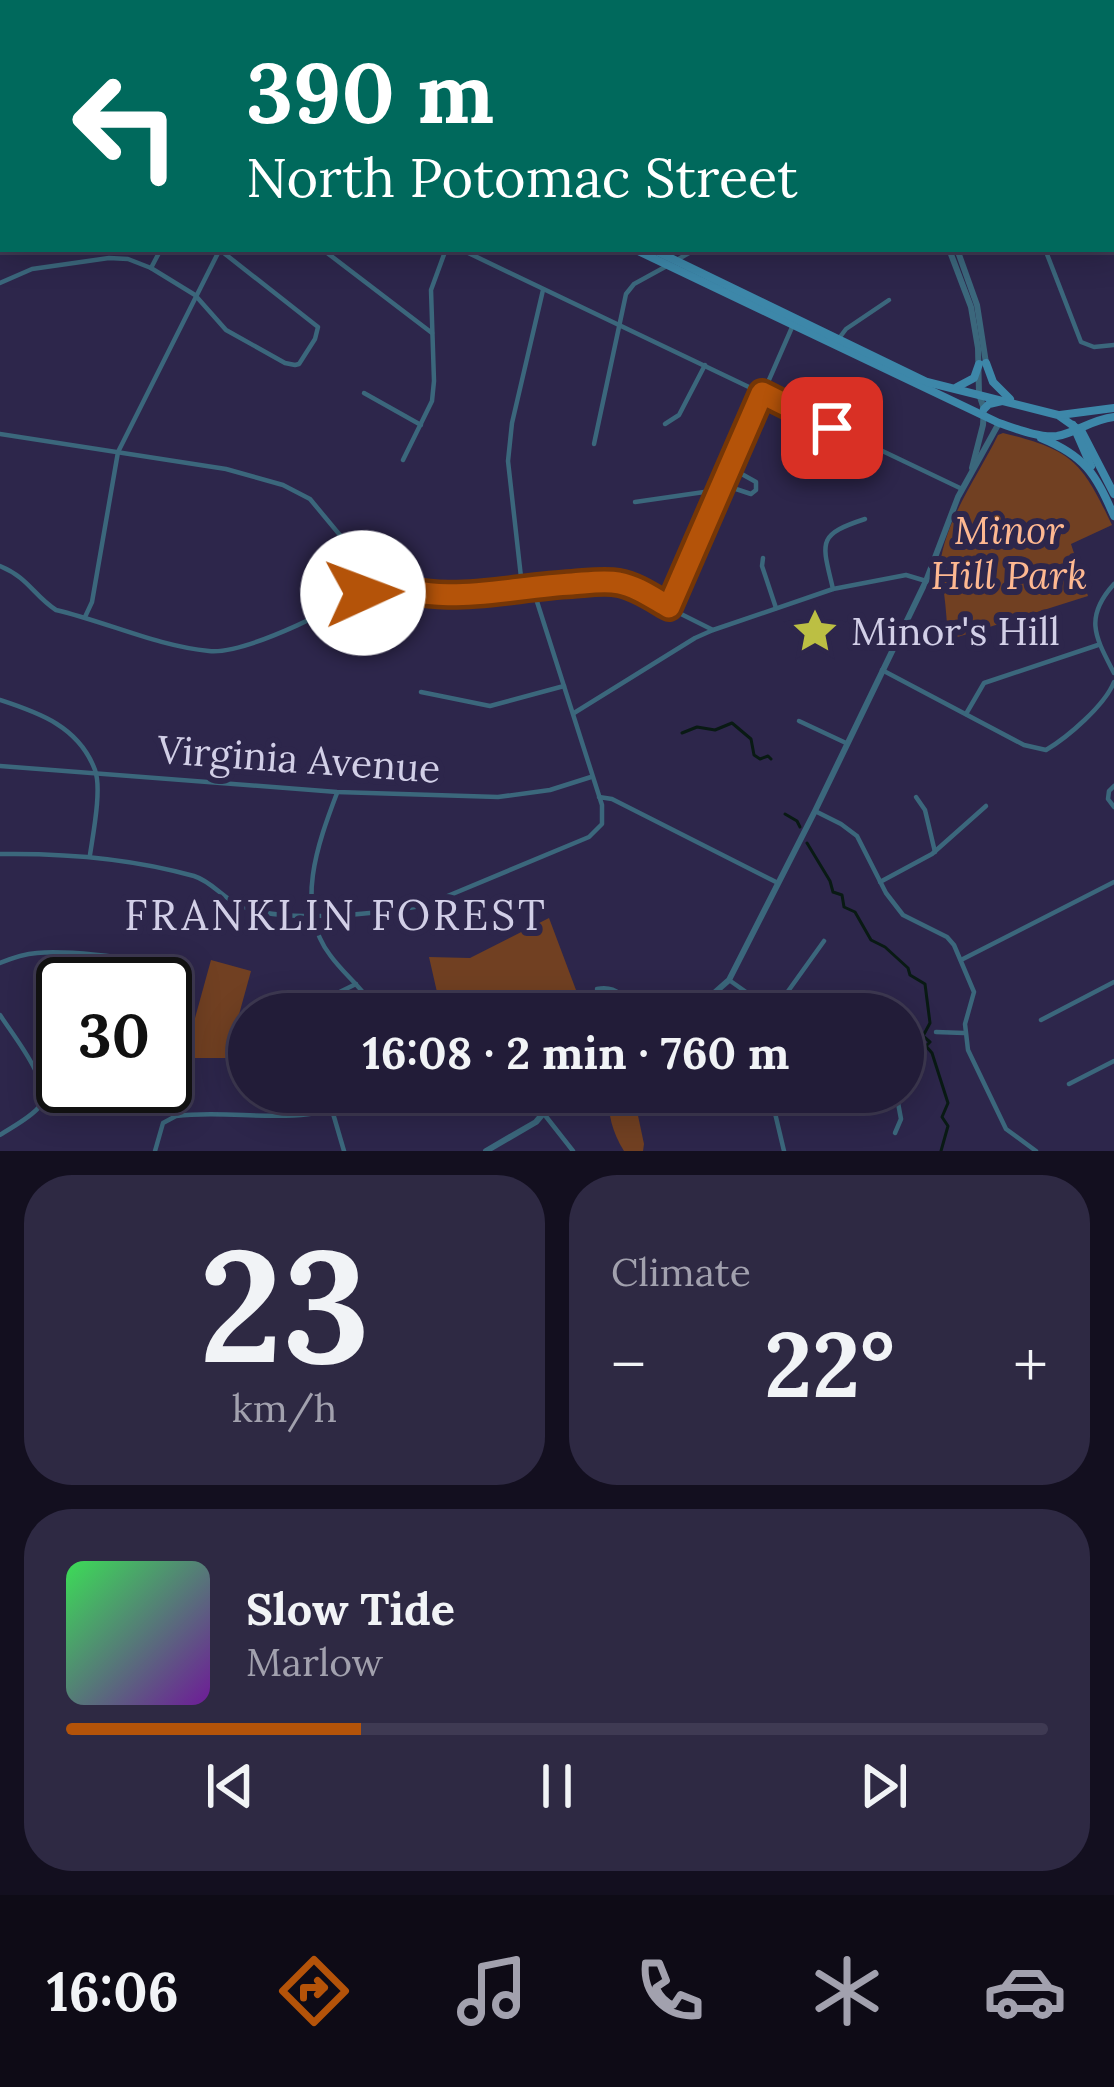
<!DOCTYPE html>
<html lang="en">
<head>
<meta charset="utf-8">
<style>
  :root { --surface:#221c38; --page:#2e2943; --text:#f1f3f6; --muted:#a2a1ae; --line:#3f3a53; --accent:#b45309 }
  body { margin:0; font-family:Lora,serif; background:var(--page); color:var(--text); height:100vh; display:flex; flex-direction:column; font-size:45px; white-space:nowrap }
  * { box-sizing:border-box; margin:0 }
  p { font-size:39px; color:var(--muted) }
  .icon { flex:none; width:66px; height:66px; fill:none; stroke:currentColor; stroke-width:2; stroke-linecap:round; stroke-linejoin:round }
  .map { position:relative; height:1151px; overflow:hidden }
  .side { display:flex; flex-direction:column; gap:24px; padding:24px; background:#130f1f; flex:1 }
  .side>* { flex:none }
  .top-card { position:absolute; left:0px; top:0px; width:1116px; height:252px; box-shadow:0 6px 30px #0003,0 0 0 3px var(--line); background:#00695c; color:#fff; overflow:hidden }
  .speed { position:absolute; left:36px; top:957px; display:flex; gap:24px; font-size:60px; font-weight:700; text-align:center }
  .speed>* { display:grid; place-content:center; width:156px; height:156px; border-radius:50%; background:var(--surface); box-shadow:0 6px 30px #0003,0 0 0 3px var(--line); line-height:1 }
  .speed .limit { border:6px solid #111; border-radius:18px; background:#fff; color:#111 }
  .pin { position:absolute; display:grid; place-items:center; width:102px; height:102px; color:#fff; margin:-51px; border-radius:24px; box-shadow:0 6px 18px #0006 }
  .me { position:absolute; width:132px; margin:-66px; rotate:88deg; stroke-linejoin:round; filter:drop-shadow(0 0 9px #0008) }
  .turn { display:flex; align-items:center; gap:42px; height:252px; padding:0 48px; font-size:54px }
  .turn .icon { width:156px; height:156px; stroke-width:2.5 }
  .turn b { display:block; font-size:84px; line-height:102px }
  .big { font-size:90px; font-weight:700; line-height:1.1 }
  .side .widget { flex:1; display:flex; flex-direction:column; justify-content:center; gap:18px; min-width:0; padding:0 42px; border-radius:48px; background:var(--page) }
  .side .dial { align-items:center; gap:0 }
  .dial b { font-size:156px; line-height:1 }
  .song { display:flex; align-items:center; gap:36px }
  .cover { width:144px; height:144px; border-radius:18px; background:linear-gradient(135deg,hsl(130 70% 55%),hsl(280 70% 35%)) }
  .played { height:12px; border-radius:6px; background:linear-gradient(90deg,var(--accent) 30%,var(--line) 30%) }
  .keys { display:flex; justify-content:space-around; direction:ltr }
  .heat { display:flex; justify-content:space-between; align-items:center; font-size:66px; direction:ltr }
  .side .tiles { flex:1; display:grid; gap:24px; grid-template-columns:1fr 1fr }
  .widget:last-child { grid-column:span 2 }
  .trip { position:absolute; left:228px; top:993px; width:696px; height:120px; border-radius:60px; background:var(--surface); box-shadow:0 6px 30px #0003,0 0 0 3px var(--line); font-weight:700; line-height:120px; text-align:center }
  .tabs { display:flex; height:192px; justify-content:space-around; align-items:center; background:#0e0b16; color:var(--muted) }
  .tabs .icon { width:84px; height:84px }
  .tabs .active { color:var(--accent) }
  .tabs b { font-size:54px; color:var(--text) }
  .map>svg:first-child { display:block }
  .green { fill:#714022 }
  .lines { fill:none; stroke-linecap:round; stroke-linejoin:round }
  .stream { stroke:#091a14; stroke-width:3 }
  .minor { stroke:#3b677c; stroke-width:4.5 }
  .tertiary { stroke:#3b677c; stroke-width:6 }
  .secondary { stroke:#3d87a9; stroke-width:8 }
  .route-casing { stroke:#753606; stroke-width:30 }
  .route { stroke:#b45309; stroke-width:21 }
  .labels { text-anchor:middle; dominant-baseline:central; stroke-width:12; stroke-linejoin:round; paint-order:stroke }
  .park-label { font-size:39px; font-style:italic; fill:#feb891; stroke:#2d264b }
  .poi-label { font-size:39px; fill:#d2cfe7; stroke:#2d264b; text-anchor:start }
  .street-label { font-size:39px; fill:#d2cfe7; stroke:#2d264b }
  .neighbourhood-label { font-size:42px; letter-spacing:3px; fill:#d2cfe7; stroke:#2d264b }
</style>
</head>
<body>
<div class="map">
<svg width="1114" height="1151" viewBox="0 0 1114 1151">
  <rect width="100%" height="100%" fill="#2d264b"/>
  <g class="green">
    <path d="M1003 433C1073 450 1082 462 1112 525L1071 544 1088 596 948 640C947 624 946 608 944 593 943 583 939 575 940 565 946 518 978 476 998 435Z"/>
    <path d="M549 918 585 1014H442L429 957 470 958Z"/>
    <path d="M211 960 251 971 227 1058H184Z"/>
    <path d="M608 1092H633L644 1144 643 1151H624C612 1132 608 1114 608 1092Z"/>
  </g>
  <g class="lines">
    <g class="stream">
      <path d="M682 733 697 727 715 730 732 723 751 739 754 755 760 759 768 756 771 759"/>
      <path d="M785 814 797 821 800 827"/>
      <path d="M807 843 830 881 833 892 842 895 844 907 855 912 871 940 885 947 908 968 910 975 925 984 930 1023 923 1036 930 1042 926 1046 932 1053 948 1103 942 1117 948 1126 941 1151"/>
    </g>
    <g class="minor">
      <path d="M435 0V3"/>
      <path d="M1041 0 1044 3"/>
      <path d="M179 3V0"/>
      <path d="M570 3 573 0"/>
      <path d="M703 3 706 0"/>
      <path d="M831 3 835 0"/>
      <path d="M1113 10 1114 9"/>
      <path d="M1113 58 1114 60"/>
      <path d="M1113 240 1114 242"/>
      <path d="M322 249 432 333"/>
      <path d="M460 249 962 489"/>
      <path d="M1045 249 1081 342 1094 347 1114 345"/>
      <path d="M675 261 696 249"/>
      <path d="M151 268 161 249"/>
      <path d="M0 283 32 269 109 258 128 259 151 268 195 295 226 330 285 363 295 365 299 364 315 339 318 327 220 250"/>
      <path d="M837 341 846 329 889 300"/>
      <path d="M364 393 421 425"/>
      <path d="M665 424 679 415 705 365"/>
      <path d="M831 428 818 454 817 463 823 468 833 461 845 437"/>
      <path d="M0 434 226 469 283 485 310 499 373 575 396 586 434 594 464 596 547 585 619 583 713 630"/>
      <path d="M594 444 626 294 634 284 665 267"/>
      <path d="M403 460 432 401 434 381 431 290 446 249"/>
      <path d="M724 485 751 494 756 490V482L731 468"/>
      <path d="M635 502 718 490"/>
      <path d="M763 558 762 566 776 608"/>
      <path d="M0 566C29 578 33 595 56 610 107 622 157 646 209 651 246 655 349 603 379 580"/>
      <path d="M1114 584C1083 618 1096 638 1114 673"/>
      <path d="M522 586 508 461 512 423 543 290"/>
      <path d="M833 589C822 542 816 535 865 519"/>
      <path d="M670 606 793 325"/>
      <path d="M85 617 92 602 118 452 220 249"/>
      <path d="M882 670 1024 745 1046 750C1068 737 1105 705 1114 682"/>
      <path d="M421 692 490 706 564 686"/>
      <path d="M0 700C40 713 79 727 95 770 102 789 93 834 90 855"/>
      <path d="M574 713 695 638 713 630 833 589 906 575 926 581"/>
      <path d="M966 714 984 683 1098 645"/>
      <path d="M799 721 846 743"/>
      <path d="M0 766 337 792 498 797 550 790 591 777"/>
      <path d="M1114 786 1109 791 1108 799 1114 807"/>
      <path d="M337 793C318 843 294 908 330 955 345 976 366 990 377 1014"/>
      <path d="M599 797 612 799 778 883"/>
      <path d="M916 797 925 810 935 852"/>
      <path d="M815 811 841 824 857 836 886 893 903 915 947 937 954 945 974 992 965 1024 968 1050 1006 1129 1036 1151"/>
      <path d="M0 854C66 853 130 858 194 876 213 882 223 899 241 906 283 924 380 914 426 905L589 837 602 824V805L532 586"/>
      <path d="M880 882 932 854 986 806"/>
      <path d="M961 960 1114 882"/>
      <path d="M0 963C12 958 24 954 37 953 59 951 133 955 150 966"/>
      <path d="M729 980 746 992 752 1014"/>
      <path d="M597 989C618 985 625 998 634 1014"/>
      <path d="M878 1004 884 1014"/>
      <path d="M287 1014 313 1005 356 984"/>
      <path d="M765 1014 776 1008 824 941"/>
      <path d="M0 1015C12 1034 55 1086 39 1107 30 1118 12 1127 0 1135"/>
      <path d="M1041 1020 1114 982"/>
      <path d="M936 1032 964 1033"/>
      <path d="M1069 1084 1114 1061"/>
      <path d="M770 1092 784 1151"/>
      <path d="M332 1110 344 1151"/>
      <path d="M775 1112 862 1092"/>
      <path d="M544 1114 573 1151"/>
      <path d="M895 1133 901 1119 896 1092"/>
      <path d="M155 1151 163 1123 176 1116C239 1107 311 1133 367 1092"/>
    </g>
    <g class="tertiary">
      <path d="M801 0 803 3"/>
      <path d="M808 0 810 3"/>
      <path d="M949 249 971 307 978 348 979 394 984 409 983 425 972 468"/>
      <path d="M957 249 977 305 986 363"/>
      <path d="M674 1014 712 995 729 980 815 811 926 581 958 497 999 423"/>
      <path d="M486 1151 536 1122 561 1092"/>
    </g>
    <g class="secondary">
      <path d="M300 0 303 3"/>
      <path d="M309 0 311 3"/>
      <path d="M634 249 999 423C1017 429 1039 438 1057 436 1076 433 1090 420 1114 417"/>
      <path d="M652 249 927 382 1058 415 1082 432 1114 494"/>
      <path d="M986 363 993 382 1010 399"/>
      <path d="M957 387 974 378 979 364"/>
      <path d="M984 409 989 404 1002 401"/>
      <path d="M1060 415 1114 408"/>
      <path d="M1073 425 1091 466"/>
      <path d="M1041 438C1085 456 1095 473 1114 516"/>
    </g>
  </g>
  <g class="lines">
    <g class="route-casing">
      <path id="route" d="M363 593 379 580C441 609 507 587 572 584 587 583 604 580 619 583 636 586 653 598 669 607L762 393 832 428"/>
    </g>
    <use href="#route" class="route"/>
  </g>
  <defs>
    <g id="sight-bare" transform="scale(3.6)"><path d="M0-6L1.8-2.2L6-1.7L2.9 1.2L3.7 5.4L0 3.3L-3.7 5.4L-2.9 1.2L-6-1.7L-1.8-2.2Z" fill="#bcbf43" stroke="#2d264b" stroke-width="2.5" paint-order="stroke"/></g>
  </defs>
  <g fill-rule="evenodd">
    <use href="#sight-bare" x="815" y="631"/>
  </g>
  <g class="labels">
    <g class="park-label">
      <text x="1009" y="530">Minor<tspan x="1009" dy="45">Hill Park</tspan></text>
    </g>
    <g class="poi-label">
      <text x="851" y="631">Minor's Hill</text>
    </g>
    <g class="street-label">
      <text transform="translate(299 759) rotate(4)">Virginia Avenue</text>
    </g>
    <g class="neighbourhood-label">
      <text x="336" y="915">FRANKLIN FOREST</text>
    </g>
  </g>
</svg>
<div class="speed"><div class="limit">30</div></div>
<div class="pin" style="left:832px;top:428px;background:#d93025"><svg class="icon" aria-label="arrive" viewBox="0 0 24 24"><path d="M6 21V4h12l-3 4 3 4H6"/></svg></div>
<svg class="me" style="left:363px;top:593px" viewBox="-20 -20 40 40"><circle r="19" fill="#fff"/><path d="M0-13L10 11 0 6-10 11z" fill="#b45309"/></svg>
<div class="trip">16:08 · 2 min · 760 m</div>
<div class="top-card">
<div class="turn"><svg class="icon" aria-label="left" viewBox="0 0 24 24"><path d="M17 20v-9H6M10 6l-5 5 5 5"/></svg><div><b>390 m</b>North Potomac Street</div></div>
</div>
</div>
<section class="side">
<div class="tiles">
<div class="widget dial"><b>23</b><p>km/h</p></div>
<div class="widget"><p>Climate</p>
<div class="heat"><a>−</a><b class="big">22°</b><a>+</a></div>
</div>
<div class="widget">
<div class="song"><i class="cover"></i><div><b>Slow Tide</b><p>Marlow</p></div></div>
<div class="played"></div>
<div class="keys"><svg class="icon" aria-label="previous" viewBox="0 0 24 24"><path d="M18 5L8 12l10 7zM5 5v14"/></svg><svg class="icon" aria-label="pause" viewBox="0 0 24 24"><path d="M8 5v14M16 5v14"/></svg><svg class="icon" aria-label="next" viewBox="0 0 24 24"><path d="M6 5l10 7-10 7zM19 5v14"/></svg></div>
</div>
</div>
</section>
<nav class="tabs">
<b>16:06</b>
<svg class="icon active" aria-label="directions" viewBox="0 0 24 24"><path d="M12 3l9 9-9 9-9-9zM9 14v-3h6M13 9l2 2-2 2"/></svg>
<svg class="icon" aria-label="music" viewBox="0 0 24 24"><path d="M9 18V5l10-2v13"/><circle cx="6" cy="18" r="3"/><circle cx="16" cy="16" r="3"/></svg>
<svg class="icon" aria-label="phone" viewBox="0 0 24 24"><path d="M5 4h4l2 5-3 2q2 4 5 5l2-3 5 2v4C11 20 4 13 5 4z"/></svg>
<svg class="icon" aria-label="climate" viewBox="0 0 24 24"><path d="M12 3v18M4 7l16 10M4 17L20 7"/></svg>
<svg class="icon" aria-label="car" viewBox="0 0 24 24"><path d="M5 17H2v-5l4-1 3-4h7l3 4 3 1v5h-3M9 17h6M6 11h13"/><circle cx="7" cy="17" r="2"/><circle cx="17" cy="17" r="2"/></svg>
</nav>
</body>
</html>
